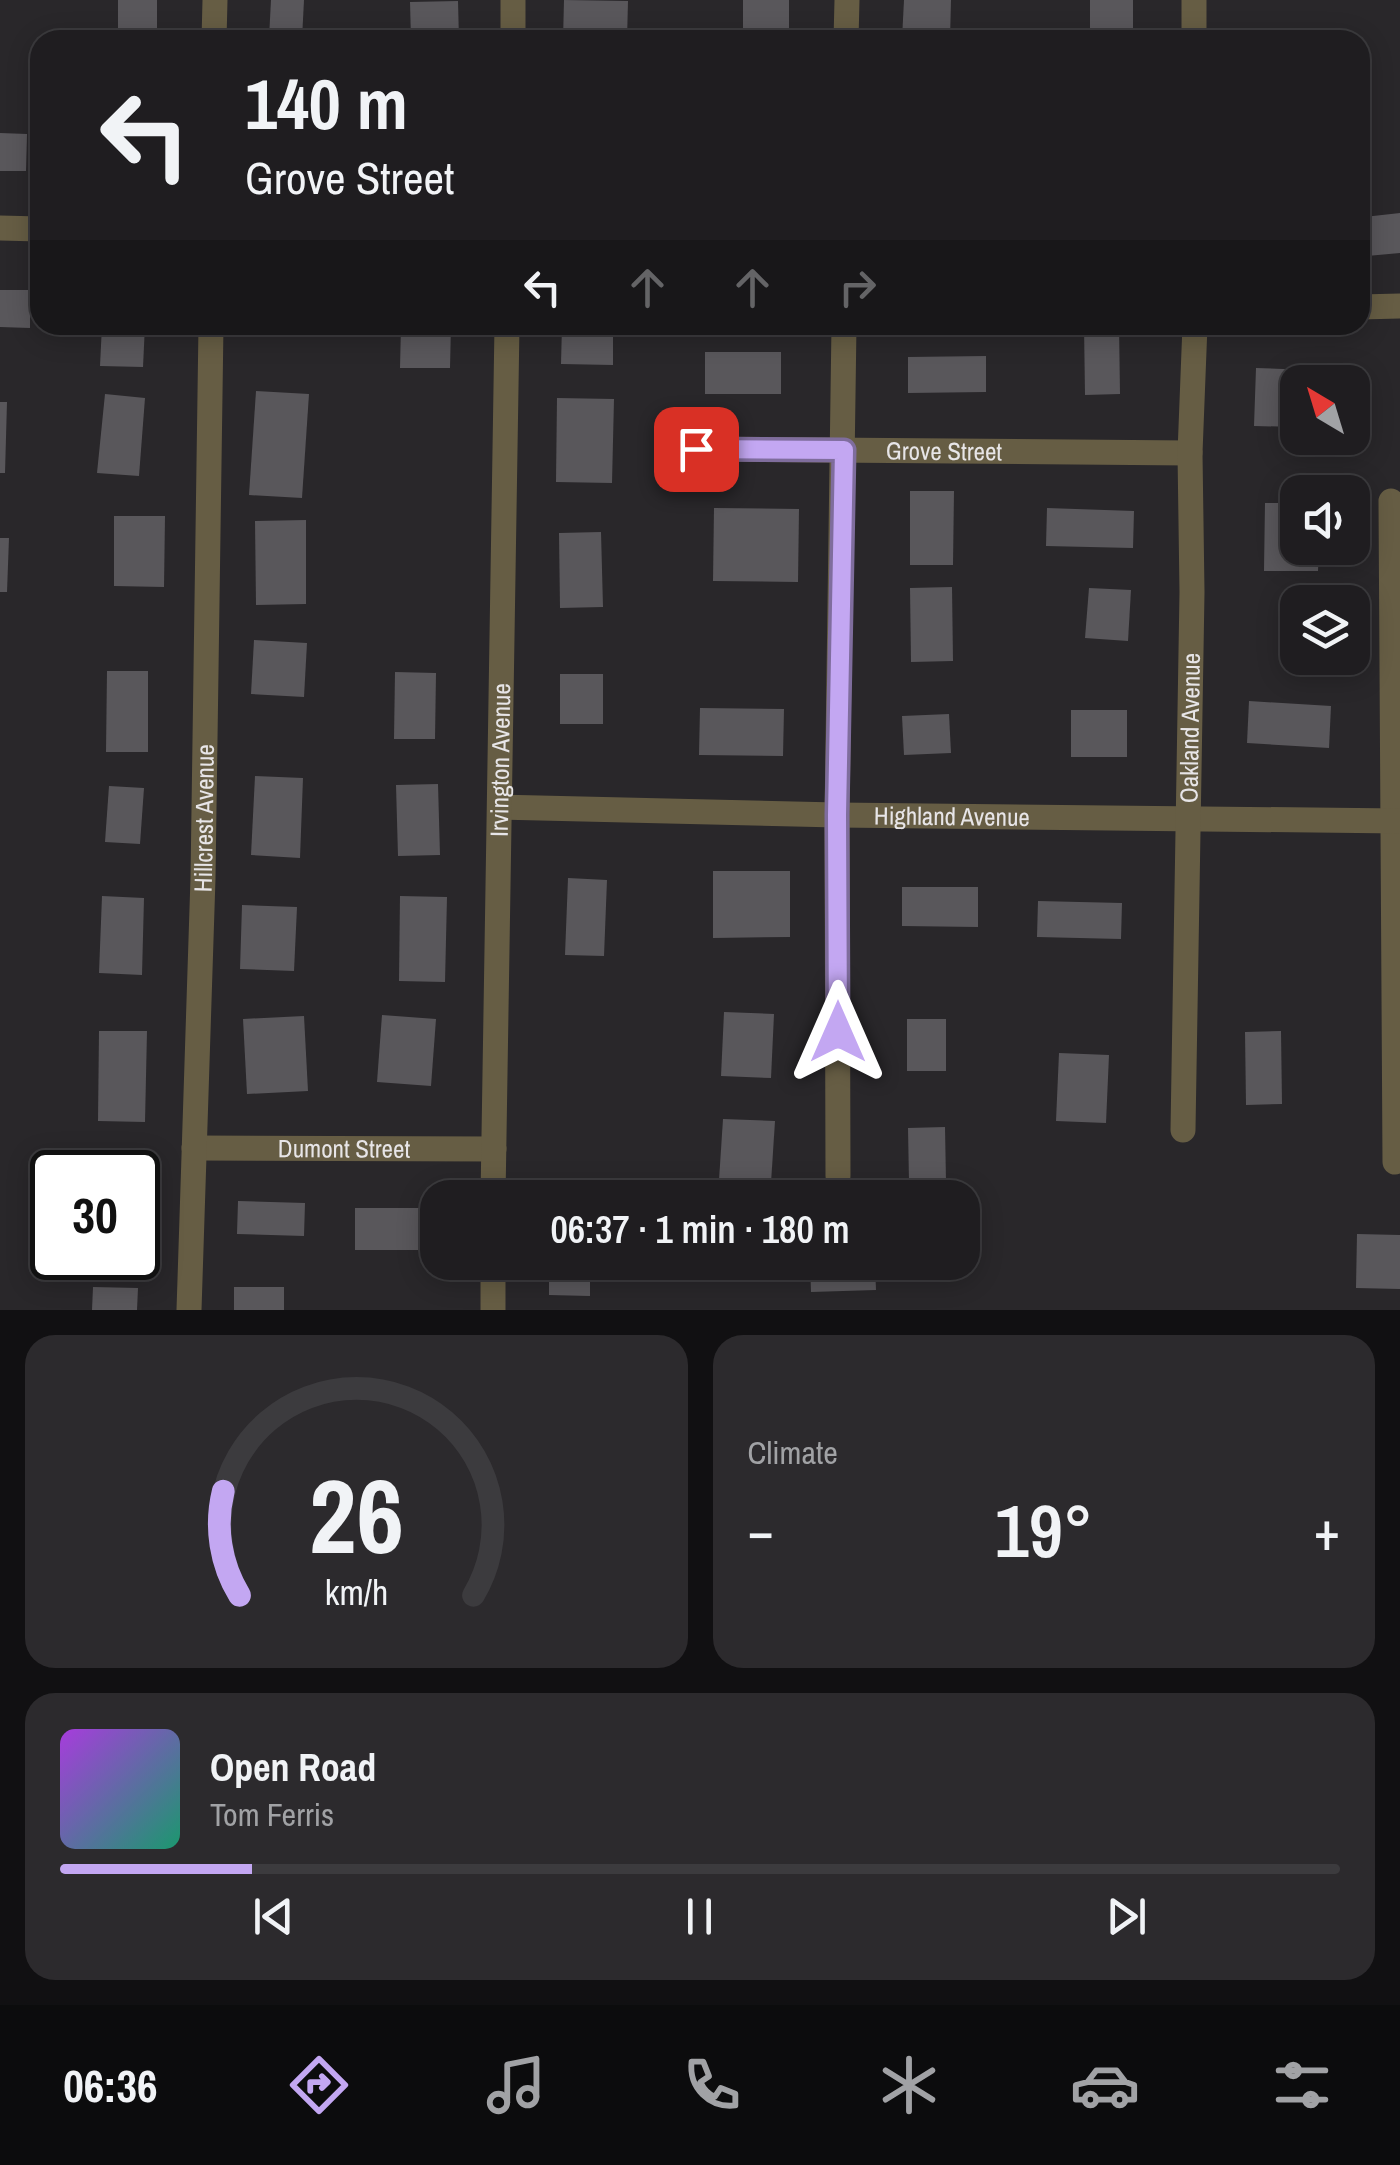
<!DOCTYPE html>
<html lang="en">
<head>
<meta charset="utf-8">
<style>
  :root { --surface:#1f1d20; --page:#2c2a2d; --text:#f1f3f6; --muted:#a1a2a5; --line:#3c3b3e; --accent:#c3a7f2 }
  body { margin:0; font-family:"Archivo Narrow",sans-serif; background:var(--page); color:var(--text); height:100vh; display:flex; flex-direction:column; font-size:38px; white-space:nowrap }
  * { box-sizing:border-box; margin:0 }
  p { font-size:32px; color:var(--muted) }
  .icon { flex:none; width:55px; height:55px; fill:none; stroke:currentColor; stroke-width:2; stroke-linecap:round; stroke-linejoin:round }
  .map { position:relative; height:1310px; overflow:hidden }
  .side { display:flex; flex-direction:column; gap:25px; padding:25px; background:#111012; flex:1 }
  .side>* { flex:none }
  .hud { position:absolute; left:30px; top:30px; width:1340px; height:305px; border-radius:30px; box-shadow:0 5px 25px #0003,0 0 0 2px var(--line); background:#1f1d20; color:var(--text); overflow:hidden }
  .needle { width:65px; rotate:322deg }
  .tools { position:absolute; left:1280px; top:365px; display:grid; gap:20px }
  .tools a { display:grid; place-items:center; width:90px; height:90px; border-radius:20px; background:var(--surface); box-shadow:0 5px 25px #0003,0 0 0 2px var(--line); font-size:50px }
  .speed { position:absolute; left:30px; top:1150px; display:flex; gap:20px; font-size:50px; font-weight:700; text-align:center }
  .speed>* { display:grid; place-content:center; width:130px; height:130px; border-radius:50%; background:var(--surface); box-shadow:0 5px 25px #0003,0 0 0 2px var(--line); line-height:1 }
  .speed .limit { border:5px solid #111; border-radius:15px; background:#fff; color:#111 }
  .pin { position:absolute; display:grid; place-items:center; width:85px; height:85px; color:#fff; margin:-42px; border-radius:20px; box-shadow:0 5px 15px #0006 }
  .me { position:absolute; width:110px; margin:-55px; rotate:0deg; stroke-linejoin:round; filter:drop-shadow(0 0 8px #0008) }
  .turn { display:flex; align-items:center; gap:35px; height:210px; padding:0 50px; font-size:45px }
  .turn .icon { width:130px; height:130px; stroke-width:2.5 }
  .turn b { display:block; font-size:70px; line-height:85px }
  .lanes { display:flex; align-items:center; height:95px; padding:0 50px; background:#0003; justify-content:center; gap:50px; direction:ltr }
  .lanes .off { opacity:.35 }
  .big { font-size:75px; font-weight:600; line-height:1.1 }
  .side .widget { flex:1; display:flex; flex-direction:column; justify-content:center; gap:15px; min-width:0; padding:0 35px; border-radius:30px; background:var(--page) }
  .side .dial { align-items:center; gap:0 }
  .dial svg { height:260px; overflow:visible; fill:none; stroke:var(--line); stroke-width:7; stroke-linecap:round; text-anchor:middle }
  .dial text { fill:var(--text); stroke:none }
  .song { display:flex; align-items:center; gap:30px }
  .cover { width:120px; height:120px; border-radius:15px; background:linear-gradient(135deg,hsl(280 70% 55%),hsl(160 70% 35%)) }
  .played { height:10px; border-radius:5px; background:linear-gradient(90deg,var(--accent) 15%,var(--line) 15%) }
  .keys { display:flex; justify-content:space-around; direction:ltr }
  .heat { display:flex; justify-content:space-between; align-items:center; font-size:55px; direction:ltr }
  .side .tiles { flex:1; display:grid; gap:25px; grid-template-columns:1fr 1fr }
  .widget:last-child { grid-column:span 2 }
  .trip { position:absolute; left:420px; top:1180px; width:560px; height:100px; border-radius:30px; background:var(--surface); box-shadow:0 5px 25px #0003,0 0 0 2px var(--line); font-weight:600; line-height:100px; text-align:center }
  .tab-bar { display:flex; height:160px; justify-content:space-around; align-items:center; background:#0c0c0d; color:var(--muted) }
  .tab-bar .icon { width:70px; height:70px }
  .tab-bar .active { color:var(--accent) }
  .tab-bar b { font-size:45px; color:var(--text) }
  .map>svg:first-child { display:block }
  .building { fill:#59575b }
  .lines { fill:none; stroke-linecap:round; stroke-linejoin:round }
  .street { stroke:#665d44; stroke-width:25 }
  .route-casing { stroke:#7f6d9d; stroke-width:25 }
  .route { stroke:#c3a7f2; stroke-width:18 }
  .labels { text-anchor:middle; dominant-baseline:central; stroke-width:10; stroke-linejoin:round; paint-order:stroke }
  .street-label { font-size:25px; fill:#e7e5e7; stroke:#29272a }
</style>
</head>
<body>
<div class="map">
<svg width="1400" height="1310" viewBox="0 0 1400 1310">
  <rect width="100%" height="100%" fill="#29272a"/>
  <g class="building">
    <rect x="118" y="0" width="39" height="37"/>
    <path d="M271 0H304L302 39 269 38Z"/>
    <path d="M564 0 628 1 627 40H563Z"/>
    <rect x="743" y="0" width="46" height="32"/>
    <path d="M904 0H951L950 40 902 39Z"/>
    <rect x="1090" y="0" width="43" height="34"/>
    <path d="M458 1 459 40H411L410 2Z"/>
    <path d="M0 133 27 134 26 171H0Z"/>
    <path d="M1400 213V253L1367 256 1364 217Z"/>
    <path d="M0 290H30V328L0 327Z"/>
    <path d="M102 325H145L143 367 100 366Z"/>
    <path d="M401 325H451L450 368H400Z"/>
    <path d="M562 325H613V365L561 364Z"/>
    <path d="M1084 325H1119L1120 394 1085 395Z"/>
    <rect x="705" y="352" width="76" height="42"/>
    <path d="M986 356V392L908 393V357Z"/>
    <path d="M1256 368 1310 370V382H1298V427L1254 426Z"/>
    <path d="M256 391 309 394 302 498 249 495Z"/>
    <path d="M105 394 145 398 139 476 97 473Z"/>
    <path d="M557 398 614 399 612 483 556 482Z"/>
    <path d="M0 402H7L5 473H0Z"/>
    <path d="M910 491H954L953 565H910Z"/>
    <path d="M1265 503H1298V548H1319L1318 571H1264Z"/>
    <path d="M714 508 799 509 798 582 713 581Z"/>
    <path d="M1047 508 1134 511 1133 548 1046 546Z"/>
    <path d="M114 516H165L164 587 114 586Z"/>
    <path d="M306 520V604L256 605 255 521Z"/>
    <path d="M601 532 603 607 560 608 559 533Z"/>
    <path d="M0 538H9L7 592H0Z"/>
    <path d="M952 587 953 661 911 662 910 588Z"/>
    <path d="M1089 588 1131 590 1128 641 1085 638Z"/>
    <path d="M254 640 307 643 304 697 251 694Z"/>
    <path d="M107 671H148V752H106Z"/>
    <path d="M395 672 436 673 435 739H394Z"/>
    <rect x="560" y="674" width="43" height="50"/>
    <path d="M1249 701 1331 706 1329 748 1247 743Z"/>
    <path d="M700 708 784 709 783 756 699 755Z"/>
    <rect x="1071" y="710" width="56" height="47"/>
    <path d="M949 714 951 753 904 755 902 716Z"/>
    <path d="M255 776 303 778 300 858 251 855Z"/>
    <path d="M438 784 440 855 398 856 396 785Z"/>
    <path d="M109 786 144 788 140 844 105 842Z"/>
    <path d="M713 871H790V937L713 938Z"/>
    <path d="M568 878 607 880 604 956 565 955Z"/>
    <path d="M902 887H978V927L902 926Z"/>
    <path d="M102 896 144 898 142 975 99 973Z"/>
    <path d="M400 896 447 897 445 982 399 981Z"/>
    <path d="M1038 901 1122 903 1121 939 1037 937Z"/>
    <path d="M242 905 297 907 294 971 240 969Z"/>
    <path d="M724 1012 774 1014 771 1078 721 1076Z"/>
    <path d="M382 1015 436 1019 431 1086 377 1082Z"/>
    <path d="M304 1016 308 1091 247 1094 243 1019Z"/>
    <rect x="907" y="1019" width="39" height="52"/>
    <path d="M99 1031H147L145 1122 98 1121Z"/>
    <path d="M1281 1031 1282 1104 1246 1105 1245 1032Z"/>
    <path d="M1059 1053 1109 1055 1106 1123 1056 1121Z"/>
    <path d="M723 1119 775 1121 771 1183 719 1180Z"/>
    <path d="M945 1127 946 1182H909L908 1128Z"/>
    <path d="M238 1201 305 1203 304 1236 237 1234Z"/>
    <rect x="355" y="1208" width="83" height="42"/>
    <path d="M1357 1234 1400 1235V1289L1356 1288Z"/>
    <path d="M549 1262H590V1296L549 1295Z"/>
    <path d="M810 1262H875L876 1290 811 1292Z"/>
    <path d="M93 1287 138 1288 137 1310H92Z"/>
    <rect x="234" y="1287" width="50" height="23"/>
  </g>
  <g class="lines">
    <g class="street">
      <path d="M1194 0V40"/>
      <path d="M214 40 215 0"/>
      <path d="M513 40V0"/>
      <path d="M846 40 847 0"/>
      <path d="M0 228 40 229"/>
      <path d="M1360 307 1400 306"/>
      <path id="s1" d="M696 449 1190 453"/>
      <path d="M1391 501 1395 1162"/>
      <path id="s2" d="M502 807 837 815 1400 821"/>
      <path id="s3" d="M1183 1130 1192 592 1190 453 1195 325"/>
      <path id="s4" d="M194 1148 494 1149"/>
      <path d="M838 1176 837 815 844 325"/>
      <path id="s5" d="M493 1198 507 325"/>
      <path id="s6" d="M189 1310 203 878 211 325"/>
      <path d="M493 1310V1262"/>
    </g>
  </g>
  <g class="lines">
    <g class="route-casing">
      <path id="route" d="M696 449 844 450 837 815 838 1032"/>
    </g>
    <use href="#route" class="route"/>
  </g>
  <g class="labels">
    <g class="street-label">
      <text stroke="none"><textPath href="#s1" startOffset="248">Grove Street</textPath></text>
      <text stroke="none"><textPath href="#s3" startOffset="402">Oakland Avenue</textPath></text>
      <text stroke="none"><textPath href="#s5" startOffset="438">Irvington Avenue</textPath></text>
      <text stroke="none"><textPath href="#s2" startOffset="450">Highland Avenue</textPath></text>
      <text stroke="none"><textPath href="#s6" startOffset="492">Hillcrest Avenue</textPath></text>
      <text stroke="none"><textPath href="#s4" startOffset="150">Dumont Street</textPath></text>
    </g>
  </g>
</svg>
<div class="tools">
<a><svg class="needle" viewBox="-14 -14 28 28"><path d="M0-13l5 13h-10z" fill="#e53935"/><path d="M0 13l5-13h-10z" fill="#a1a2a5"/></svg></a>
<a><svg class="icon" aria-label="sound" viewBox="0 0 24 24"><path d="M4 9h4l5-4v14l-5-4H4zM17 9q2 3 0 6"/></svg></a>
<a><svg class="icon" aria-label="layers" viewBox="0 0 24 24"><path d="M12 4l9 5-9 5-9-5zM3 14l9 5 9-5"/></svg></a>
</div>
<div class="speed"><div class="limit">30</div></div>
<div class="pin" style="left:696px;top:449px;background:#d93025"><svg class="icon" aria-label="arrive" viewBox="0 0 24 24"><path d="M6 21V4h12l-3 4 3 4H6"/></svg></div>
<svg class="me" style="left:838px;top:1032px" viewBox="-20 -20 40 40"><path d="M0-17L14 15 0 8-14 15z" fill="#c3a7f2" stroke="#fff" stroke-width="4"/></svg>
<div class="trip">06:37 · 1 min · 180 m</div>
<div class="hud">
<div class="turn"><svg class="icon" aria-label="left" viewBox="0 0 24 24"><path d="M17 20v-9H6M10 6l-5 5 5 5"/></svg><div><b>140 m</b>Grove Street</div></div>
<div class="lanes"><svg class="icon" aria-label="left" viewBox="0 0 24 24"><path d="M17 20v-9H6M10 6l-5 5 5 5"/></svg><svg class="icon off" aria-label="ahead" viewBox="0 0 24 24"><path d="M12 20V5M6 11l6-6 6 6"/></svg><svg class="icon off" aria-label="ahead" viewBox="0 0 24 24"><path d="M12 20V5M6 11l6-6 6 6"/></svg><svg class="icon off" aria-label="right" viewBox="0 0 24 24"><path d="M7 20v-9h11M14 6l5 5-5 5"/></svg></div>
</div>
</div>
<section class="side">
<div class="tiles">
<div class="widget dial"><svg viewBox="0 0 100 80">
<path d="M14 69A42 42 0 1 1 86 69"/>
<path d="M14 69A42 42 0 0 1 9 37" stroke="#c3a7f2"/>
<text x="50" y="56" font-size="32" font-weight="700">26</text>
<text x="50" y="72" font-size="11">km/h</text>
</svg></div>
<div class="widget"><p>Climate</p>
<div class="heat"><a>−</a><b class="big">19°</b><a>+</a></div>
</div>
<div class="widget">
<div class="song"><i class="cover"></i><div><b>Open Road</b><p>Tom Ferris</p></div></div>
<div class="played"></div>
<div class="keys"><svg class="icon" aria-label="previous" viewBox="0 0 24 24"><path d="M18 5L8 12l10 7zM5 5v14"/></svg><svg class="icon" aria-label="pause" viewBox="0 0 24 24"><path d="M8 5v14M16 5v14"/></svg><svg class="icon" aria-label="next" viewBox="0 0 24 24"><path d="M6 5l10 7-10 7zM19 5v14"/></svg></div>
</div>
</div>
</section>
<nav class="tab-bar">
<b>06:36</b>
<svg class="icon active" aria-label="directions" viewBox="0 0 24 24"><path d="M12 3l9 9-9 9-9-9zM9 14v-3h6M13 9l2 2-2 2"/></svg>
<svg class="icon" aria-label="music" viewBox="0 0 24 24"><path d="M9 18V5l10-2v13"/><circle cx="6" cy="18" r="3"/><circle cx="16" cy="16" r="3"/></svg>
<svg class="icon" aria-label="phone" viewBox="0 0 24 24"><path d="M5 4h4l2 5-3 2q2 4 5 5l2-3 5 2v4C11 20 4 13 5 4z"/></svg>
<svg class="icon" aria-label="climate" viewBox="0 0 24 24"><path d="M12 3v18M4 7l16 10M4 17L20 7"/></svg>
<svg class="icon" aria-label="car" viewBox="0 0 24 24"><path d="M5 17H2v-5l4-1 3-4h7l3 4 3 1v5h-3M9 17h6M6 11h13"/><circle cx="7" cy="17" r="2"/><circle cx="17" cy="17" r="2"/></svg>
<svg class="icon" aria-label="filters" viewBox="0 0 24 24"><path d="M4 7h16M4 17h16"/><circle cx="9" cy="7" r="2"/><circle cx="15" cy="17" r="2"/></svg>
</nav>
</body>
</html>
